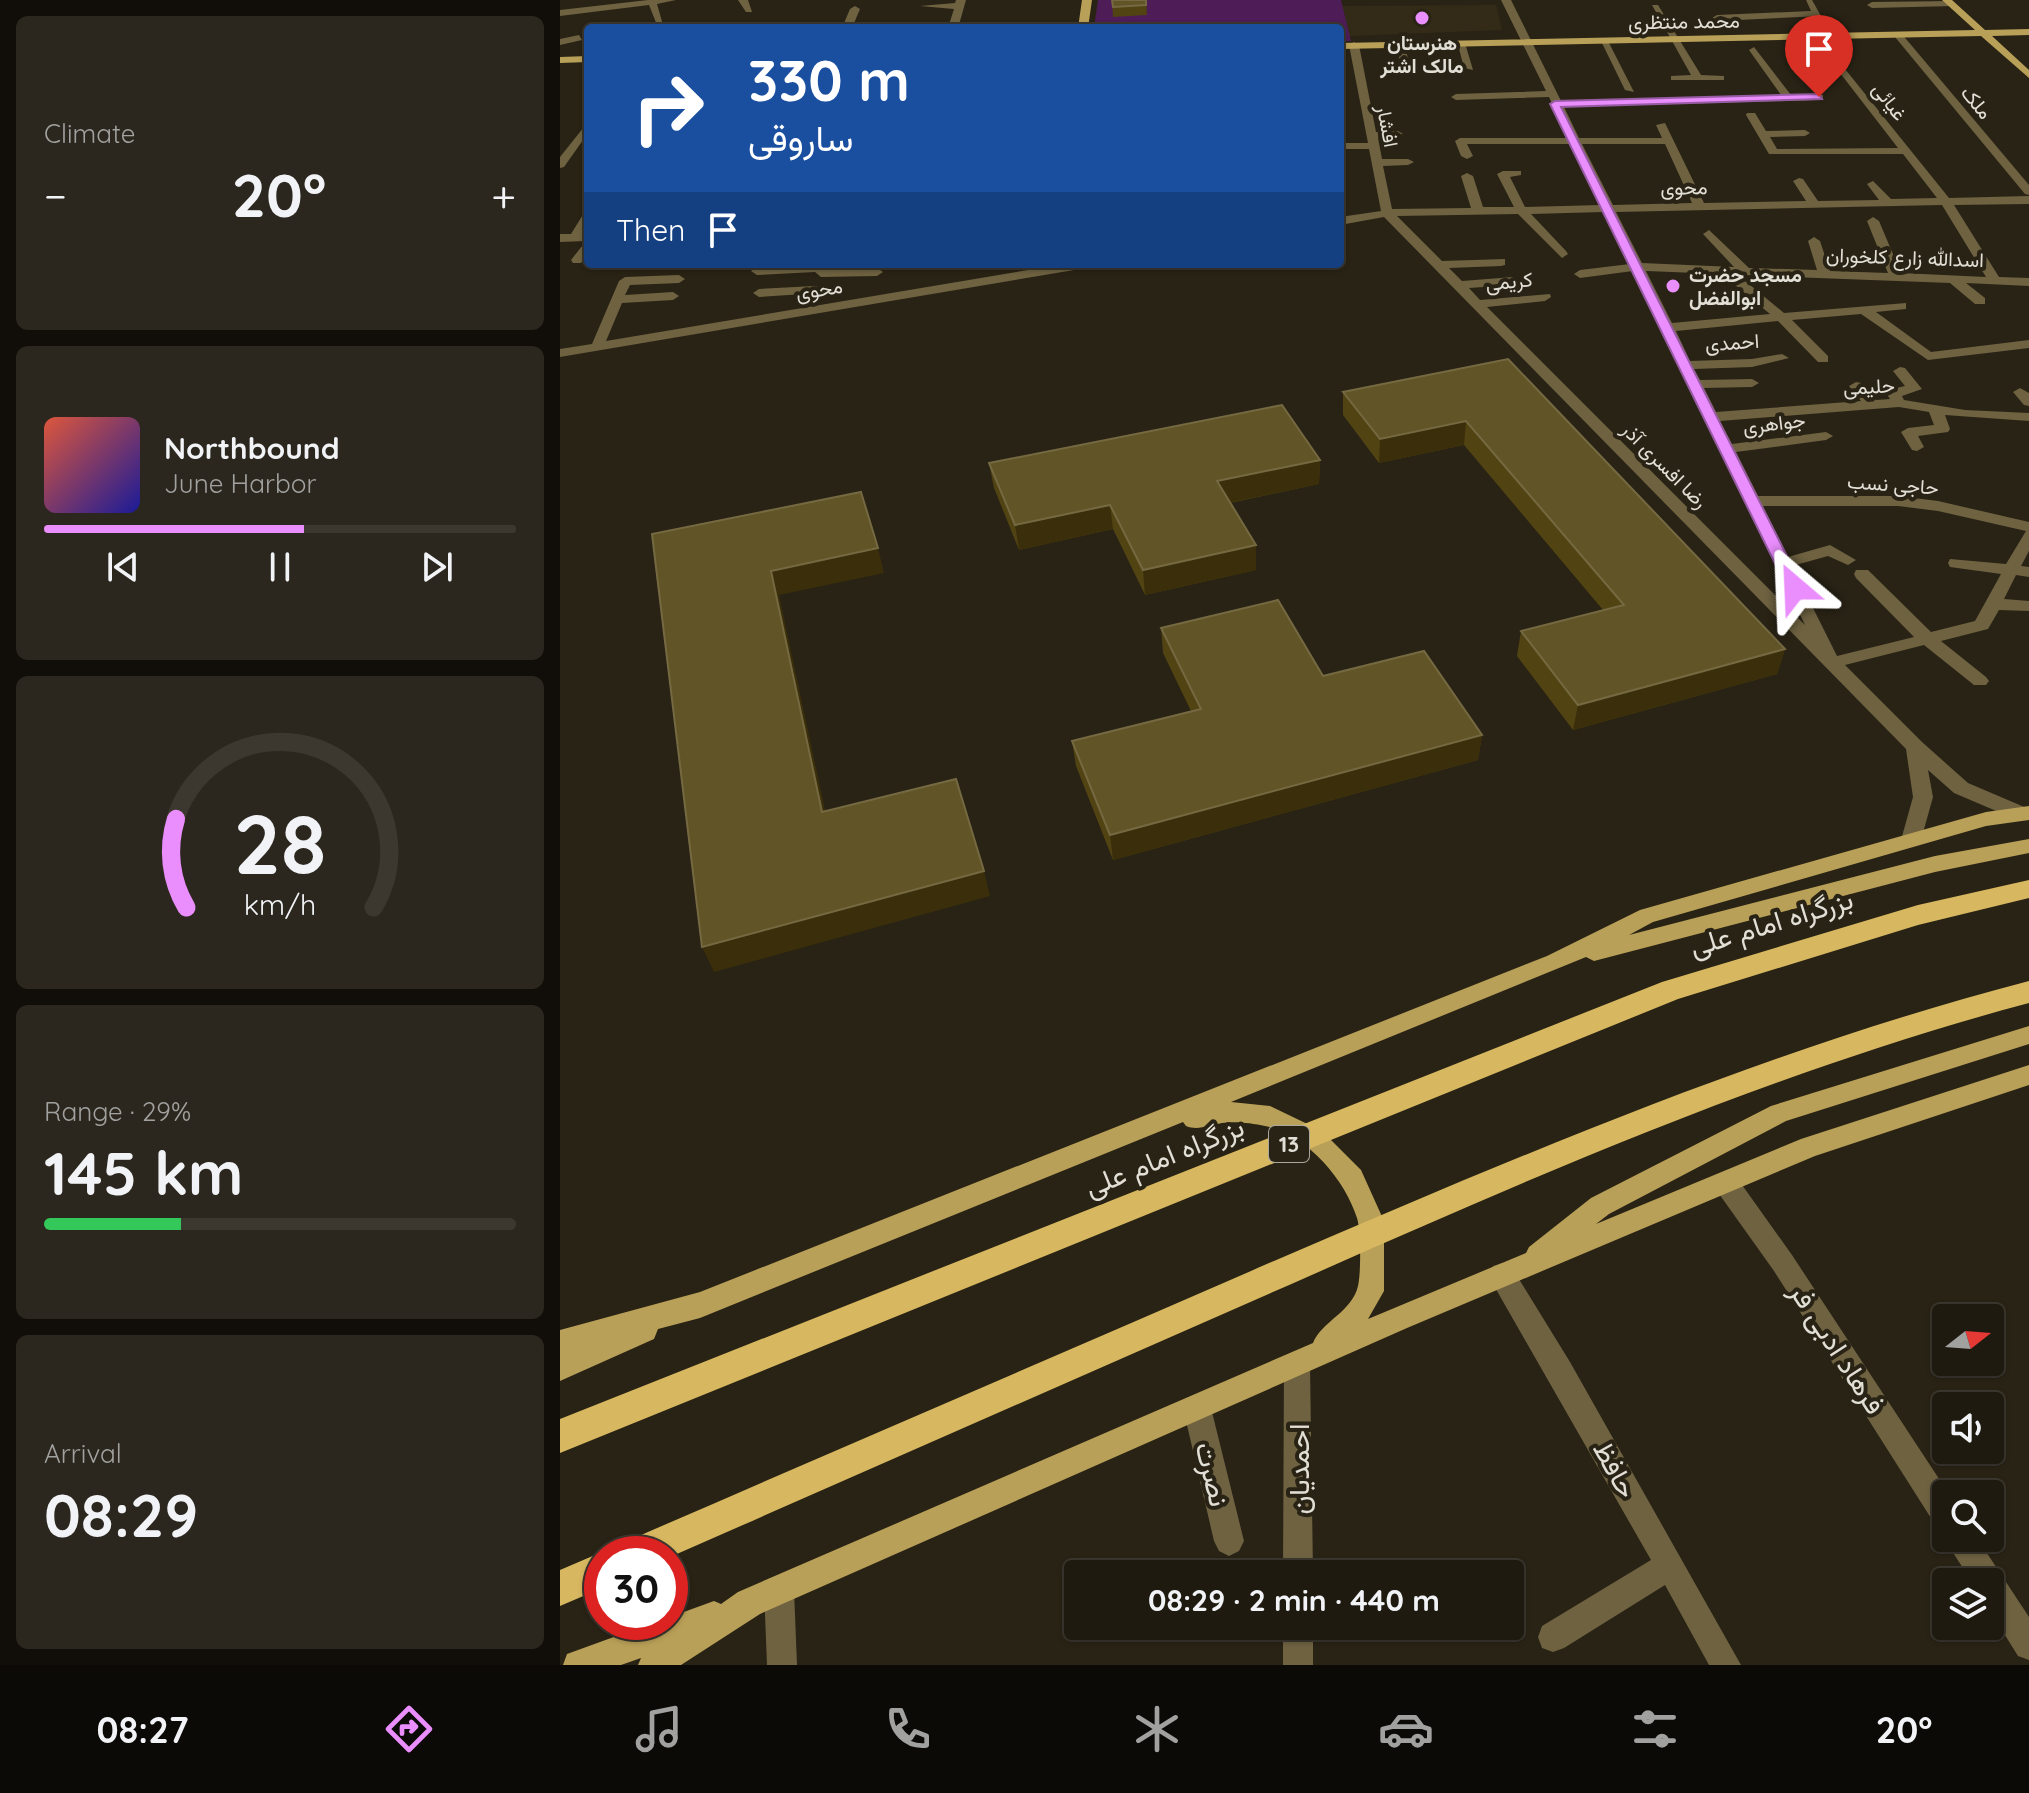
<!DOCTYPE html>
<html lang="en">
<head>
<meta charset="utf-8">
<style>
  :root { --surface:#1f1a10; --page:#2c271e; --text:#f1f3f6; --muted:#a1a19f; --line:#3c3830; --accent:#ea8dfd }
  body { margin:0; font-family:Quicksand,Vazirmatn,sans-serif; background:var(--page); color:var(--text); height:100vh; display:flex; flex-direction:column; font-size:30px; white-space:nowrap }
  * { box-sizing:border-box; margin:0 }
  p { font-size:26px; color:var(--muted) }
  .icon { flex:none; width:44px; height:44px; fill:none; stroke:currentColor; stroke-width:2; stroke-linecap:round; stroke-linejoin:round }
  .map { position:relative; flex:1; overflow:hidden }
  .details { display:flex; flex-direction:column; gap:16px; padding:16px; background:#110e09; width:560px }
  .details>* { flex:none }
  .guide { position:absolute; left:24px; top:24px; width:760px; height:244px; border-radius:8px; box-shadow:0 2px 6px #0004,0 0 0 2px var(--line); background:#1a4fa0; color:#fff; overflow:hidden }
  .needle { width:52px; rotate:73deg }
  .buttons { position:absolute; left:1372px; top:1304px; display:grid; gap:16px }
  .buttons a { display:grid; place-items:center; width:72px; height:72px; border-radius:8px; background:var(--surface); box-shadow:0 2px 6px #0004,0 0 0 2px var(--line); font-size:40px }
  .speed { position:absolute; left:24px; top:1536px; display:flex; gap:16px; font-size:40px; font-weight:700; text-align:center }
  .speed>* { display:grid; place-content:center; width:104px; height:104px; border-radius:50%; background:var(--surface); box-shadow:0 2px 6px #0004,0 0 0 2px var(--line); line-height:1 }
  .speed .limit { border:12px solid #d22; background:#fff; color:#111 }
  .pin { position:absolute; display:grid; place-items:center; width:68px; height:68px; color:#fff; margin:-82px -34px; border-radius:50% 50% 50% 0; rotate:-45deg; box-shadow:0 0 8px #0007 }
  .pin .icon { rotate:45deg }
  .me { position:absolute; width:88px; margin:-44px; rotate:334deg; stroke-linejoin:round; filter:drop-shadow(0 0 6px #0008) }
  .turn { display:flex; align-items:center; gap:28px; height:168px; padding:0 32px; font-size:36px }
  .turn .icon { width:104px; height:104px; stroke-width:2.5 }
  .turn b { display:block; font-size:56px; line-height:68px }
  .then { display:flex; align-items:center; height:76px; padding:0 32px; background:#0003; gap:16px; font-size:30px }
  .big { font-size:60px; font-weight:700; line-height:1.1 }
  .details .tile { flex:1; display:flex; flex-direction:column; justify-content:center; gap:12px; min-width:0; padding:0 28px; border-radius:12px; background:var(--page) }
  .details .dial { align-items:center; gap:0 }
  .dial svg { height:208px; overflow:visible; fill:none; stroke:var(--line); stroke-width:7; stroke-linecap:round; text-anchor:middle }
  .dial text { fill:var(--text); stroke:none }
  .song { display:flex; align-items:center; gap:24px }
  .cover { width:96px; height:96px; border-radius:12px; background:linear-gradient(135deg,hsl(10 70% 55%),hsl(240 70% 35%)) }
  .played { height:8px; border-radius:4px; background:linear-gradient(90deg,var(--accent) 55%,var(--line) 55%) }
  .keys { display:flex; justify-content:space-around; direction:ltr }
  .heat { display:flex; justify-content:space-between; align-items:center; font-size:44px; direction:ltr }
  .charge { height:12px; border-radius:6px; background:linear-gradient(90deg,#34c759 29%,var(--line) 0) }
  .trip { position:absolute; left:504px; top:1560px; width:460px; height:80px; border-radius:8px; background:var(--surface); box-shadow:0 2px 6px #0004,0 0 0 2px var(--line); font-weight:700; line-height:80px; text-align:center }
  .tab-bar { display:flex; height:128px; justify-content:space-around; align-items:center; background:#0c0a06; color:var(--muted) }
  .tab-bar .icon { width:56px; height:56px }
  .tab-bar .selected { color:var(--accent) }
  .tab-bar b { font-size:36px; color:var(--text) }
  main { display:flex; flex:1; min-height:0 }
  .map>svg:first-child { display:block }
  .built { fill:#332b17 }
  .green { fill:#4e1d58 }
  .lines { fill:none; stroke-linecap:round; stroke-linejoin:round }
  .minor { fill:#6e6241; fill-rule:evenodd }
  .major { fill:#b9a058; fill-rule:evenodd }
  .highway { fill:#d7b860; fill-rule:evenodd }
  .wall { fill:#514312 }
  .shaded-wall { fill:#3a2f0a }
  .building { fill:#615427; stroke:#756942; stroke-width:2 }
  .route { fill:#ea8dfd; stroke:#985ca4; stroke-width:2 }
  .poi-dot { fill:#ea8dfd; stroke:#292315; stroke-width:3 }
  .labels { text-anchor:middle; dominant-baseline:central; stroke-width:8; stroke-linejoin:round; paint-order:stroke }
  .far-street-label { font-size:20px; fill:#e2dfd6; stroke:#292315 }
  .far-poi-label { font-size:20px; font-weight:bold; fill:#e2dfd6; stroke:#292315 }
  .shield { fill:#292315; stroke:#aaa79c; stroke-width:2 }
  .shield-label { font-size:22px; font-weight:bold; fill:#e2dfd6 }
  .near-street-label { font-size:28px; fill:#e2dfd6; stroke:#292315 }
</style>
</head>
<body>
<main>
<section class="details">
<div class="tile"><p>Climate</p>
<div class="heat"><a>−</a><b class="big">20°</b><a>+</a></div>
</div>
<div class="tile">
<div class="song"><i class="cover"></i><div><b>Northbound</b><p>June Harbor</p></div></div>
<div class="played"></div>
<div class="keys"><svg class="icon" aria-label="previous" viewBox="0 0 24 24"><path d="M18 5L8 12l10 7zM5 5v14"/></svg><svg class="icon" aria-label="pause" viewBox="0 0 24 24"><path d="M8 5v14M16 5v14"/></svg><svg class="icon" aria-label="next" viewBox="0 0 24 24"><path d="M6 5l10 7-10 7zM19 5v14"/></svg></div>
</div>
<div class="tile dial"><svg viewBox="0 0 100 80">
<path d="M14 69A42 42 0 1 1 86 69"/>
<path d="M14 69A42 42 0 0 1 10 35" stroke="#ea8dfd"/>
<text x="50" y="56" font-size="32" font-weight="700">28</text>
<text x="50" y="72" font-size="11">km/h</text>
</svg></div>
<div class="tile"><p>Range · 29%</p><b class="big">145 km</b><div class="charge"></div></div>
<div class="tile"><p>Arrival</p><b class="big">08:29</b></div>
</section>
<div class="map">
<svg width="1469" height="1665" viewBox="0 0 1469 1665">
  <rect width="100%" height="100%" fill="#292315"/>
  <path class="built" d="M936 5 942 30 789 36 782 6Z"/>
  <path class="green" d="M538 0H781L791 41H780V28H534Z"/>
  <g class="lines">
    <g class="minor">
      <path d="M88 0H116L97 4 103 25H97L89 5 0 16V10Z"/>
      <path d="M178 0H188L192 12H186Z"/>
      <path d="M396 0H406L398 28H388L394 9 360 6 395 3Z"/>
      <path d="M941 0H951L1001 101 1221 95 1189 50 1194 47 1231 95H1263V99L1259 100 1004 107 1019 138H1102L1096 125 1105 123 1144 203 1246 201 1233 181 1239 178 1243 179 1258 201 1319 200 1307 184 1313 181 1331 199 1377 198 1343 154H1209L1186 115 1187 113H1195L1206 131 1245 130 1250 133 1245 136 1210 137 1217 149 1338 148 1253 38 1256 33 1389 198 1469 196V204L1394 205 1439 277 1469 278V286L1406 283 1425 298V304H1415L1390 283 1178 275 1224 313 1346 303V309L1316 312 1371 352 1469 340V348L1368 360 1301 314 1232 320 1268 356V362H1258L1218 321 1116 331 1130 361 1192 359 1222 354 1229 358 1192 367 1134 369 1140 380 1192 379 1199 383 1192 387 1144 388 1156 412 1301 401 1289 386 1296 382 1301 383 1316 400 1330 399 1326 393 1328 390 1345 386 1333 371 1340 367 1345 368 1362 389 1342 396 1344 400 1405 410 1469 413V421L1385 415 1390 429 1388 432 1358 436 1364 447 1357 451 1352 450 1341 432 1348 428 1374 425 1369 412 1339 407 1160 421 1172 444 1266 432 1273 436 1266 440 1176 452 1198 496H1338L1378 501 1469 522V551L1461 566 1469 567V577L1456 575 1444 599 1469 601V611L1439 610 1428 629 1381 641 1426 677 1429 681 1426 685H1414L1364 645 1285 665 1362 742 1408 783 1469 809V819H1455L1394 793 1368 770 1373 797 1361 840 1358 845H1344L1341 840 1353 797 1346 749 824 217 780 225V217L821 211 809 149H780V143H808L789 45 794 42 799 45 816 132 838 131 843 134 818 138 822 159H848L854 162 848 165 823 166 832 209 911 208 901 176 907 173 913 176 923 207H954L937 174 943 171H961V175L950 177 965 207 1041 205 1011 144H907L913 156 907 159 901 156 895 141 900 138H1008L989 97 896 100 891 97 896 94 986 91ZM1022 144H1105L1132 203 1053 205ZM1382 205 1426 277 1341 273 1319 221 1313 217 1307 221 1328 273 1270 271 1260 241 1254 237 1248 241 1257 270 1189 268 1149 230 1143 234 1174 267 1082 263 1056 212ZM1044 212 1070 264 1020 270 1014 274 1020 278 1073 271 1245 625 927 307 985 301 991 297 990 294 920 300 909 288 953 285 959 281 953 277 902 281 889 268 941 266 945 265V259L882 261 837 216 958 214 1002 258 1008 254 1006 251 971 214ZM1086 271 1162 274 1210 314 1112 323ZM1203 506H1338L1378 511 1466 531 1446 564 1390 559 1388 563 1390 567 1441 574 1415 621 1371 632 1308 570H1296L1294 574 1296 578 1354 637 1277 656 1232 566 1268 556 1288 565 1296 560 1270 545 1228 557Z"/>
      <path d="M1246 0H1252L1261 16 1157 21 1152 18 1157 15 1251 11Z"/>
      <path d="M1391 1 1394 6 1312 8 1307 5 1312 2Z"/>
      <path d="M1092 5H1098L1141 75 1164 76V80H1111V76L1131 75Z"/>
      <path d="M295 6 300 9 292 28H282L290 9Z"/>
      <path d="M198 23 202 28H192L195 24Z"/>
      <path d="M1335 33H1341L1469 185V195L1465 194 1335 37Z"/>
      <path d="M19 35 22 40 0 45V39Z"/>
      <path d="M1040 39 1048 41 1074 92 1065 90Z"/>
      <path d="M897 41 905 43 913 70 904 68Z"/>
      <path d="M838 42 843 45 855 75 846 73 833 45Z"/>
      <path d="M28 122V133L4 167 0 168V157Z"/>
      <path d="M28 212V226L23 234 28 233V253L21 263H13L11 260 26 241 0 242V234H11L24 213Z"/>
      <path d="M262 264 268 269 317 268 323 272 317 276 261 277 255 272 197 275 191 271 197 267Z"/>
      <path d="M504 264H532L526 268 0 357V349L32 344 59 281 65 277 119 275 125 279 119 283 70 285 65 295 113 292 119 296 113 300 62 303 46 341Z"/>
      <path d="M254 286 259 287V293L199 297 193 293 199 289Z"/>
      <path d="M1460 388 1469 393V406L1464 405 1453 392Z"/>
      <path d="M1166 1172 1175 1175 1232 1255 1389 1494H1386V1530L1376 1526 1214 1271 1157 1191 1154 1183 1157 1175Z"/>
      <path d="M942 1263 951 1266 1010 1362 1181 1665H1149L1105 1585 1004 1648 993 1652 982 1648 978 1637 982 1626 1091 1560 933 1284 929 1275 933 1266Z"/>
      <path d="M737 1352 747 1356 750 1365 753 1574H723L724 1365 727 1356Z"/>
      <path d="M637 1394 647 1398 651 1408 684 1541 679 1551 669 1556 659 1551 654 1541 623 1408 627 1398Z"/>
      <path d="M1386 1537 1417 1538 1469 1617V1660L1458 1656 1430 1611V1582H1412L1390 1548Z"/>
      <path d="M219 1575 230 1579 234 1590 237 1665H207L204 1590 208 1579Z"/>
      <rect x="723" y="1626" width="30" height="39"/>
    </g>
    <g class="major">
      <path d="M522 0H532L528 28H518Z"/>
      <path d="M1382 0H1392L1425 30 1469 29V35L1432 36 1469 70V78L1421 36 780 49V43L1415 30Z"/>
      <path d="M28 56V62L0 63V57Z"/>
      <path d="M1469 806V820L1426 826 1093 922 1069 935 1375 856 1469 839V853L1375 872 1034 961 1026 957 671 1102 710 1106 762 1131 801 1170 824 1221V1291L808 1319 966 1253 969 1247 1031 1198 1211 1106 1469 1026V1044L1226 1121 1049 1214 1036 1224 1241 1139 1469 1065V1085L1255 1156 847 1328 200 1614 121 1665H78L81 1658 61 1665H3L7 1654 95 1622H110V1617L154 1601 161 1604 178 1592 753 1343C762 1321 792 1312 798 1286 801 1274 801 1230 797 1218 785 1179 746 1134 705 1126 692 1123 674 1121 662 1123 649 1125 638 1131 626 1126L623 1122 140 1318 98 1329 94 1339 0 1381V1330L140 1292 987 956 1080 910 1426 812Z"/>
    </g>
    <g class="highway">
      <path d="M1469 880V898L1358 925 1118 999 0 1453V1419L1102 982 1358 905Z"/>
      <path d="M1469 981V1003C1218 1070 982 1173 745 1278 533 1371 322 1464 110 1557V1554H59L65 1542C281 1448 498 1355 714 1261 961 1155 1208 1049 1469 981Z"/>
      <path d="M42 1552 46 1554H42V1588L0 1606V1570Z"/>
    </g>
  </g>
  <g class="wall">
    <path d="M552 0H586L587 15 553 17Z"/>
    <path d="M948 359 1225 649 1217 674 1013 730 957 656 961 631 1043 610 904 445 819 463 783 415V392Z"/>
    <path d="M760 460 759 484 670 503 696 545V570L585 595 553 529 459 550 434 488 429 463Z"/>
    <path d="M601 628 763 676 922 735 918 760 553 860 516 766 512 741 631 711 603 653Z"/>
  </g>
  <g class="shaded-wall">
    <path d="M906 421 904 445 819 463 820 439Z"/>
    <path d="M760 460 759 484 658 505 657 481Z"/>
    <path d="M550 505 553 529 459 550 455 525Z"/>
    <path d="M696 545V570L585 595 583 570Z"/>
    <path d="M318 548 324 573 219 595 271 838 262 812 211 571Z"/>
    <path d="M1225 649 1217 674 1013 730 1018 705Z"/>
    <path d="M922 735 918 760 553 860 550 835Z"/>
    <path d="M424 871 430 896 154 972 142 947Z"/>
  </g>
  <g class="building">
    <path d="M552 0H586V5L553 7Z"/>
    <path d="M948 359 1225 649 1018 705 961 631 1064 605 906 421 820 439 783 392Z"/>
    <path d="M722 405 760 460 657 481 696 545 583 570 550 505 455 525 429 463Z"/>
    <path d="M301 492 318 548 211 571 262 812 396 779 424 871 142 947 92 534Z"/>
    <path d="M718 600 763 676 864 651 922 735 550 835 512 741 641 709 601 628Z"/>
  </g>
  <path class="route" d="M1259 94 1262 99 1001 107 1243 588 1235 593 1227 588 990 104 995 101Z"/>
  <g class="poi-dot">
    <circle cx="862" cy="18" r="8"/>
    <circle cx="1113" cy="286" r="8"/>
  </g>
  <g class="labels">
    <g class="far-street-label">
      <text transform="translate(1124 21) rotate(-1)">محمد منتظری</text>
      <text transform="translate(1330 101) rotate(52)">غیائی</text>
      <text transform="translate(1417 102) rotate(50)">ملک</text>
      <text transform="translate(828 126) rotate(79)">افشار</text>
      <text transform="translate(1124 187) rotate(-1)">محوی</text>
      <text transform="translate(1345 257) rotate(2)">اسدالله زارع کلخوران</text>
      <text transform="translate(949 281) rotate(-6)">کریمی</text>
      <text transform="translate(259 289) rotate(-10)">محوی</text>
      <text transform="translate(1172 342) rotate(-4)">احمدی</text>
      <text transform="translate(1309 386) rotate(-3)">حلیمی</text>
      <text transform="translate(1214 423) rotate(-7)">جواهری</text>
      <text transform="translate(1105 465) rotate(45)">رضا افسری آذر</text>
      <text transform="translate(1333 484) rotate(4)">حاجی نسب</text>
    </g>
    <g class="far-poi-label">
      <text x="862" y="42">هنرستان<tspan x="862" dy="23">مالک اشتر</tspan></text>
      <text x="1129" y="274" text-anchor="start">مسجد حضرت<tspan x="1129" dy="23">ابوالفضل</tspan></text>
    </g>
    <rect class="shield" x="709" y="1126" width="40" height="36" rx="6"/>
    <g class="shield-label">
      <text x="729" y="1144">13</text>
    </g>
    <g class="near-street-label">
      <text transform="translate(1211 922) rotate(-17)">بزرگراه امام علی</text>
      <text transform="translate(604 1156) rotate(-22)">بزرگراه امام علی</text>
      <text transform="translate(1278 1348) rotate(57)">فرهاد ادبی فر</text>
      <text transform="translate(738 1469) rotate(-90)">احمدیان</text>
      <text transform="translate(1056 1469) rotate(61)">حافظ</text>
      <text transform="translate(653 1474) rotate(76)">نصرت</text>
    </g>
  </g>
</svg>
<div class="buttons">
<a><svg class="needle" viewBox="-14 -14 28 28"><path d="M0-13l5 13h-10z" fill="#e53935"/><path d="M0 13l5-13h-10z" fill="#a1a19f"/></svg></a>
<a><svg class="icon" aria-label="sound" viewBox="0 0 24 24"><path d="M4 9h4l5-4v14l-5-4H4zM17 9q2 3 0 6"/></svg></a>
<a><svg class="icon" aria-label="search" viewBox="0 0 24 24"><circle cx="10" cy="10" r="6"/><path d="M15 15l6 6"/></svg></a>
<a><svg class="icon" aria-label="layers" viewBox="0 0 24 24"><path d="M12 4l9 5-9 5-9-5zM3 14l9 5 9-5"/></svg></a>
</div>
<div class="speed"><div class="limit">30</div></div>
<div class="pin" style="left:1259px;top:97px;background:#d93025"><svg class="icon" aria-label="arrive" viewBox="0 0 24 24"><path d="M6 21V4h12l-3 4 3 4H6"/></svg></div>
<svg class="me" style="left:1235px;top:588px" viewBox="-20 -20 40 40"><path d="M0-17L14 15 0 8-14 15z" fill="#ea8dfd" stroke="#fff" stroke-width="4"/></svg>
<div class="trip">08:29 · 2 min · 440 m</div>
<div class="guide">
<div class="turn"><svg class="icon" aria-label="right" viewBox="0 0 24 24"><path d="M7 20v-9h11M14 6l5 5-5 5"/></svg><div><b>330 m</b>ساروقی</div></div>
<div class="then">Then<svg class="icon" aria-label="arrive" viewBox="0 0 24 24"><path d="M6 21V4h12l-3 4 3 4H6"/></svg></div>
</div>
</div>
</main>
<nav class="tab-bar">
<b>08:27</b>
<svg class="icon selected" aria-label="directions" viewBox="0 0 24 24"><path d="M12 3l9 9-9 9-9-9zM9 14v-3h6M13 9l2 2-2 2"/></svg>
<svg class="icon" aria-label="music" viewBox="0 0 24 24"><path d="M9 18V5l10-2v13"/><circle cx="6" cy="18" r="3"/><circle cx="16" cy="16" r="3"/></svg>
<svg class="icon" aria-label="phone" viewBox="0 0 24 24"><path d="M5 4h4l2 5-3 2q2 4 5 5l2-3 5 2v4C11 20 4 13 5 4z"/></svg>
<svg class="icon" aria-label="climate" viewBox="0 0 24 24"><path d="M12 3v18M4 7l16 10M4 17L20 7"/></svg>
<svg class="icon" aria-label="car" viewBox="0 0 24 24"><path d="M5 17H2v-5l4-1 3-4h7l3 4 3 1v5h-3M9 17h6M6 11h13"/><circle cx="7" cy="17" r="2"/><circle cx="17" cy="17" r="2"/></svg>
<svg class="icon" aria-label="filters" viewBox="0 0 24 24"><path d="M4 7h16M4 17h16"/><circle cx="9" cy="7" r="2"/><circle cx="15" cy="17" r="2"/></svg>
<b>20°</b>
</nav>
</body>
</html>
